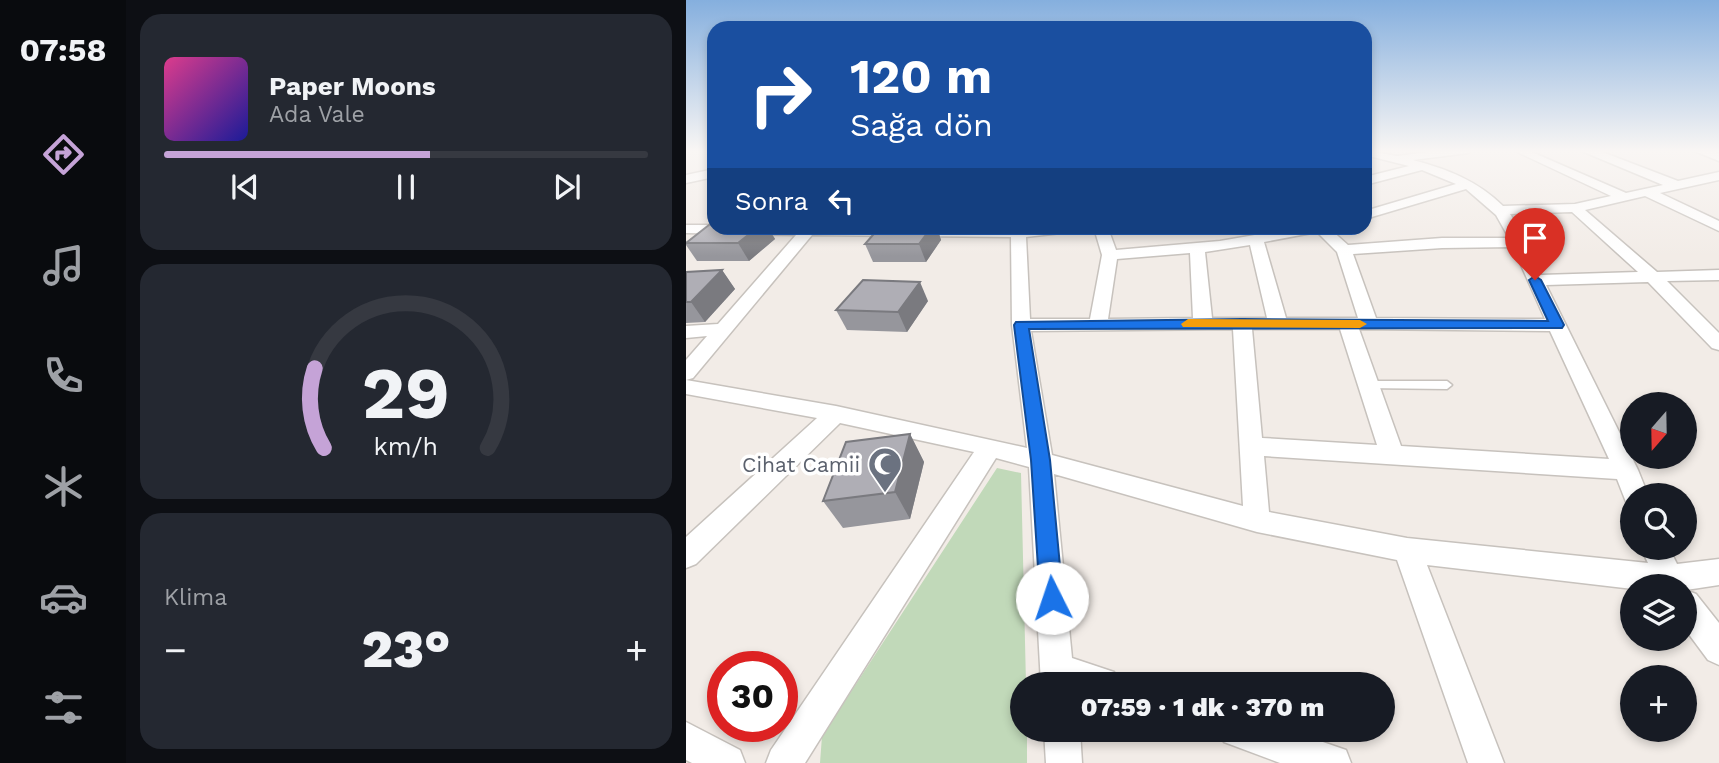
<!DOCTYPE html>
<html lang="tr">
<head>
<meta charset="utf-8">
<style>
  :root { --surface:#171b24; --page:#242831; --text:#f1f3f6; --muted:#9ea1a6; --line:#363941; --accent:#c5a3d7 }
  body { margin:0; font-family:"Work Sans",sans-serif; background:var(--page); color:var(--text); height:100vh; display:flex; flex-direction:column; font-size:26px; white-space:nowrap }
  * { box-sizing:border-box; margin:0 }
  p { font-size:23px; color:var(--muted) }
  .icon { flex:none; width:38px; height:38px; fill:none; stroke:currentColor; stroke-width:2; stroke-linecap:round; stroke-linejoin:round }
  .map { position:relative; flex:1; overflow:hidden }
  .panel { display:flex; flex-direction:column; gap:14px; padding:14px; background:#0d0f14; width:560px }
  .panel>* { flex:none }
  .top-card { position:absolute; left:21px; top:21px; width:665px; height:214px; border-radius:21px; box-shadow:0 4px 10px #0003; background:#1a4fa0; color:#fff; overflow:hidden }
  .needle { width:46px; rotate:200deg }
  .fabs { position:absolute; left:934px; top:392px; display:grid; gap:14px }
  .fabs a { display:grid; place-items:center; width:77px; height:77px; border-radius:50%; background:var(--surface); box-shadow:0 4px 10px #0003; font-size:35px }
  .speed { position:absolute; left:21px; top:651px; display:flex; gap:14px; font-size:35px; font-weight:700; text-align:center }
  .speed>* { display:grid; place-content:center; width:91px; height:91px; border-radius:50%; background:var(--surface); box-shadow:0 4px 10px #0003; line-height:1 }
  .speed .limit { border:10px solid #d22; background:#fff; color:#111 }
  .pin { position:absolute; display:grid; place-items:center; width:60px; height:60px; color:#fff; margin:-72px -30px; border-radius:50% 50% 50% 0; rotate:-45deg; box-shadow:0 0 7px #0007 }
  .pin .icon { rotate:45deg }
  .me { position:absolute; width:77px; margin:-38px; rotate:356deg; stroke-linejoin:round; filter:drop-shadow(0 0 5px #0008) }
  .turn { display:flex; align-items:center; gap:24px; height:147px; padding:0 28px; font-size:32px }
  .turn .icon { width:91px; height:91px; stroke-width:2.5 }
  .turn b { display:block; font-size:49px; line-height:60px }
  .then { display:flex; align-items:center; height:66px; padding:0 28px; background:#0003; gap:14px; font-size:26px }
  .big { font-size:52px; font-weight:800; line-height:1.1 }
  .panel .tile { flex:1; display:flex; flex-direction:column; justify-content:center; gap:10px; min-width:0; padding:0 24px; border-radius:21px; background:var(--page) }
  .panel .dial { align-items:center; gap:0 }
  .dial svg { height:182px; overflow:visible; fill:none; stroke:var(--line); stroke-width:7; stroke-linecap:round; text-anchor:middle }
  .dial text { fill:var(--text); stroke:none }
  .song { display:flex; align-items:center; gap:21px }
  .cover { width:84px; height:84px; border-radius:10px; background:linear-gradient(135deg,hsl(330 70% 55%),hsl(240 70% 35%)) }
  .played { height:7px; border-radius:4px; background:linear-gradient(90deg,var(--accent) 55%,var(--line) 55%) }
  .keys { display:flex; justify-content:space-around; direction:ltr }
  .heat { display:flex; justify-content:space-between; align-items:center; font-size:38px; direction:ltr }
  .trip { position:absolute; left:324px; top:672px; width:385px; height:70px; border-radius:35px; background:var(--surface); box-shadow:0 4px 10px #0003; font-weight:800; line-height:70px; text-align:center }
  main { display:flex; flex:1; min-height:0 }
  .menu { display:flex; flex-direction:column; width:126px; justify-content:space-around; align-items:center; background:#090b0e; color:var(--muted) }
  .menu .icon { width:49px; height:49px }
  .menu .active { color:var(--accent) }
  .menu b { font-size:32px; color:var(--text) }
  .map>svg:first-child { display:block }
  .green { fill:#c1d9b9 }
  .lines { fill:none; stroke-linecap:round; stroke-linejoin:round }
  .service-casing { stroke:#c7c2bd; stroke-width:3 }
  .minor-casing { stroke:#c7c2bd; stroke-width:3 }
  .service { fill:#fff; fill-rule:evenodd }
  .minor { fill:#fff; fill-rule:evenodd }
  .wall { fill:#96969c }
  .shaded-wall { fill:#7a7a7f }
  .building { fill:#afaeb5; stroke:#7a7a7f; stroke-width:2 }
  .route { fill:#1a73e8; stroke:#114b97; stroke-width:2 }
  .slow { fill:#f59e0b }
  .labels { text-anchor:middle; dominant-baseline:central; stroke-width:7; stroke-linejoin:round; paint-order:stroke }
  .worship-label { font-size:21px; fill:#5b616d; stroke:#fff; text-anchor:end }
</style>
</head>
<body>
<main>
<nav class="menu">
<b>07:58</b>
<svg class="icon active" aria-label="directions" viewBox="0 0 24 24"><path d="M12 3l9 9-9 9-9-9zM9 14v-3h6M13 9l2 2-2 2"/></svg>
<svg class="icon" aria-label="music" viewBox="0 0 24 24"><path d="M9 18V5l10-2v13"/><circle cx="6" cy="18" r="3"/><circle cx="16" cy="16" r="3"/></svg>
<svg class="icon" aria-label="phone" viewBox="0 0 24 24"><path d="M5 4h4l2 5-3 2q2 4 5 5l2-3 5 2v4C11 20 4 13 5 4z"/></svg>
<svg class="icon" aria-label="climate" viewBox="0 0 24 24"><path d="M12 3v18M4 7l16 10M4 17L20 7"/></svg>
<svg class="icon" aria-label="car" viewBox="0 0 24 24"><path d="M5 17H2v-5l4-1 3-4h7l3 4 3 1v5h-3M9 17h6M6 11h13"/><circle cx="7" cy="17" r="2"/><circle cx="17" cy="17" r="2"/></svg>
<svg class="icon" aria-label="filters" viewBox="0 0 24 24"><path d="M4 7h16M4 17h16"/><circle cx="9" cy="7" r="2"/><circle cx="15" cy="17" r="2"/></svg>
</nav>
<section class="panel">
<div class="tile">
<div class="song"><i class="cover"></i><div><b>Paper Moons</b><p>Ada Vale</p></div></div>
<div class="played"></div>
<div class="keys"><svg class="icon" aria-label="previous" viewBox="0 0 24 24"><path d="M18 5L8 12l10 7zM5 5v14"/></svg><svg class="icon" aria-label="pause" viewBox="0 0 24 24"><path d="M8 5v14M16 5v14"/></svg><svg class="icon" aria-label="next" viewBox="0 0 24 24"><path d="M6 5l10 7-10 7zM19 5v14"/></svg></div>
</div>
<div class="tile dial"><svg viewBox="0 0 100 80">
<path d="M14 69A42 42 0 1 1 86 69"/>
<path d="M14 69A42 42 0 0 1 10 34" stroke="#c5a3d7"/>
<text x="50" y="56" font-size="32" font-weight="700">29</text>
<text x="50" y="72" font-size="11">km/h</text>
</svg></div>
<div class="tile"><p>Klima</p>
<div class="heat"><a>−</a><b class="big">23°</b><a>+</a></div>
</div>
</section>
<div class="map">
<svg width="1033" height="763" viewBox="0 0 1033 763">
  <rect width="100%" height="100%" fill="#f2ece7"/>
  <path class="green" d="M311 468 335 473 340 684H336V730H341V763H134L136 736Z"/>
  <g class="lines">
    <g class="service-casing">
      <path id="service" d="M682 381H761L766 385 761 389 678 388 677 385 678 382Z"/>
    </g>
    <g class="minor-casing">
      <g id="minor">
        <path d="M679 150 711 156 757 150H787L782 153 727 160C761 169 792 181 817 206L889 204 925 196 827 150H841L940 193 977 185 898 152 897 150H911L992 181 1033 172V180L974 193 1033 221V231L959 196 899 210 971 272 1033 270V280L981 281 1033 333V350L1026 348 962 282 860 285 952 470 962 495H947V505L940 502 931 479 578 456 583 512 721 538 962 563 955 548H983L991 564 1033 559V585L1000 590 1010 594 1033 623V665L1022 660 999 629V586H947V589L741 565 818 763H782L711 560 571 532 368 474 386 658 428 672 433 684H355L343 467 310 458 119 763H80L85 750 288 452 154 423 10 564 0 568V537L131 418 0 394V380L150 406 341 448 326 325 325 237 126 235 7 378 0 380V360L21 336 0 338V326L32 324 110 235 0 233V225H28V228H391L384 232 340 237 344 319H404L416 255 408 228H422L430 250 534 241 609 228H643L662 245 756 238H823L810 215 780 189 679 219V211L770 184 736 170 679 185V177L723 166 679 155ZM886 212 952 272 855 275 838 236 824 214ZM631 232 651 252 672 318H600L578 242ZM564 245 581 318H526L519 252ZM827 247 859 319 690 318 667 254 756 248ZM504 253 507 318 422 319 431 259ZM547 329 557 506 366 455 345 331ZM566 329H654L691 445 576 438ZM673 329 864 331 923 459 715 446Z"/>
        <path d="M1006 150H1022L1033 153V161Z"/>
        <path d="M28 169V177L0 183V175Z"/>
        <path d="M0 722 54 750 59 763H6L0 760Z"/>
        <path d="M358 730H394L396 763H360Z"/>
        <path d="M532 730H602L660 750 665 763H594L538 742Z"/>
      </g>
    </g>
    <use href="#service" class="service"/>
    <use href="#minor" class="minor"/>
  </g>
  <g class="wall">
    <path d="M28 228H82L89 239 63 261H11L0 245V242Z"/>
    <path d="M193 228H251L255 240 240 262H187L179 244Z"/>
    <path d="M36 270 49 289 19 322 0 323V272Z"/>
    <path d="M242 301 221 332 161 330 150 310Z"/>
    <path d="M224 434 238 462 224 519 157 528 137 501Z"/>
  </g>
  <g class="shaded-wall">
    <path d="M71 228H82L89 239 63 261 52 243Z"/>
    <path d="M245 228H251L255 240 240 262 233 244Z"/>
    <path d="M36 270 49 289 19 322 5 302Z"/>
    <path d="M234 282 242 301 221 332 212 312Z"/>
    <path d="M224 434 238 462 224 519 209 492Z"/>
  </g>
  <g class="building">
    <path d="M28 221V228H71L52 243H0Z"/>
    <path d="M193 228H245L233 244H179Z"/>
    <path d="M36 270 5 302H0V272Z"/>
    <path d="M177 280 234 282 212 312 150 310Z"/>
    <path d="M224 434 209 492 137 501 160 442Z"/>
  </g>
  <linearGradient id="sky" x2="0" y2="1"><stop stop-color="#85afde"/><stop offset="0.59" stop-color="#f9f6f4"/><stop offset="1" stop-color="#f9f6f4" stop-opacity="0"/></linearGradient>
  <rect width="1033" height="256" fill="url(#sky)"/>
  <path class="route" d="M849 276 855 280 878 325 876 328 343 329 364 460 377 598 374 606 366 609 358 606 354 598 345 460 328 325 330 322 556 319 862 321 843 280Z"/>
  <path class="slow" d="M502 319 674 320 681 324 674 328 497 327 495 324Z"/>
  <defs>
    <g id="mosque-pin" transform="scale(1.75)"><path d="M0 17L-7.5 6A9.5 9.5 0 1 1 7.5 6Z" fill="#6b7280" stroke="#fff"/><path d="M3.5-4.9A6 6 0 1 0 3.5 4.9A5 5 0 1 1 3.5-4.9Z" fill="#fff"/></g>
  </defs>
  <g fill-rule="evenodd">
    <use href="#mosque-pin" x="199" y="464"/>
  </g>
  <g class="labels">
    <g class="worship-label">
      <text x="174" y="464">Cihat Camii</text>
    </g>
  </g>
</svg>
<div class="fabs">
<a><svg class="needle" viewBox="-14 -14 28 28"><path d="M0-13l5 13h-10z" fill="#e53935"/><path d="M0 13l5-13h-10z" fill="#9ea1a6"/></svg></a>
<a><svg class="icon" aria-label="search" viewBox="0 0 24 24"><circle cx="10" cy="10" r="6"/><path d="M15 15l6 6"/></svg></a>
<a><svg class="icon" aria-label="layers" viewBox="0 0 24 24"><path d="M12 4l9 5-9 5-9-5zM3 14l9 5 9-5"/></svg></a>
<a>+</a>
</div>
<div class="speed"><div class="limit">30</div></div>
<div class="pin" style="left:849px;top:280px;background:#d93025"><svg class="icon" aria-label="arrive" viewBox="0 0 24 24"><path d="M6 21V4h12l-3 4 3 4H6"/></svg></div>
<svg class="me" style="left:366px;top:598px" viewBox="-20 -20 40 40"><circle r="19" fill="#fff"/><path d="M0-13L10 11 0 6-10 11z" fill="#1a73e8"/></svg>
<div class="trip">07:59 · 1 dk · 370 m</div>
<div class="top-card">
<div class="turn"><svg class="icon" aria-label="right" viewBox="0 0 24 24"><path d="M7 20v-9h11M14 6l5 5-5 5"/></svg><div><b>120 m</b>Sağa dön</div></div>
<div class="then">Sonra<svg class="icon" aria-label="left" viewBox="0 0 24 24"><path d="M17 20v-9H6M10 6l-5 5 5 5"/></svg></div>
</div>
</div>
</main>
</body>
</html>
